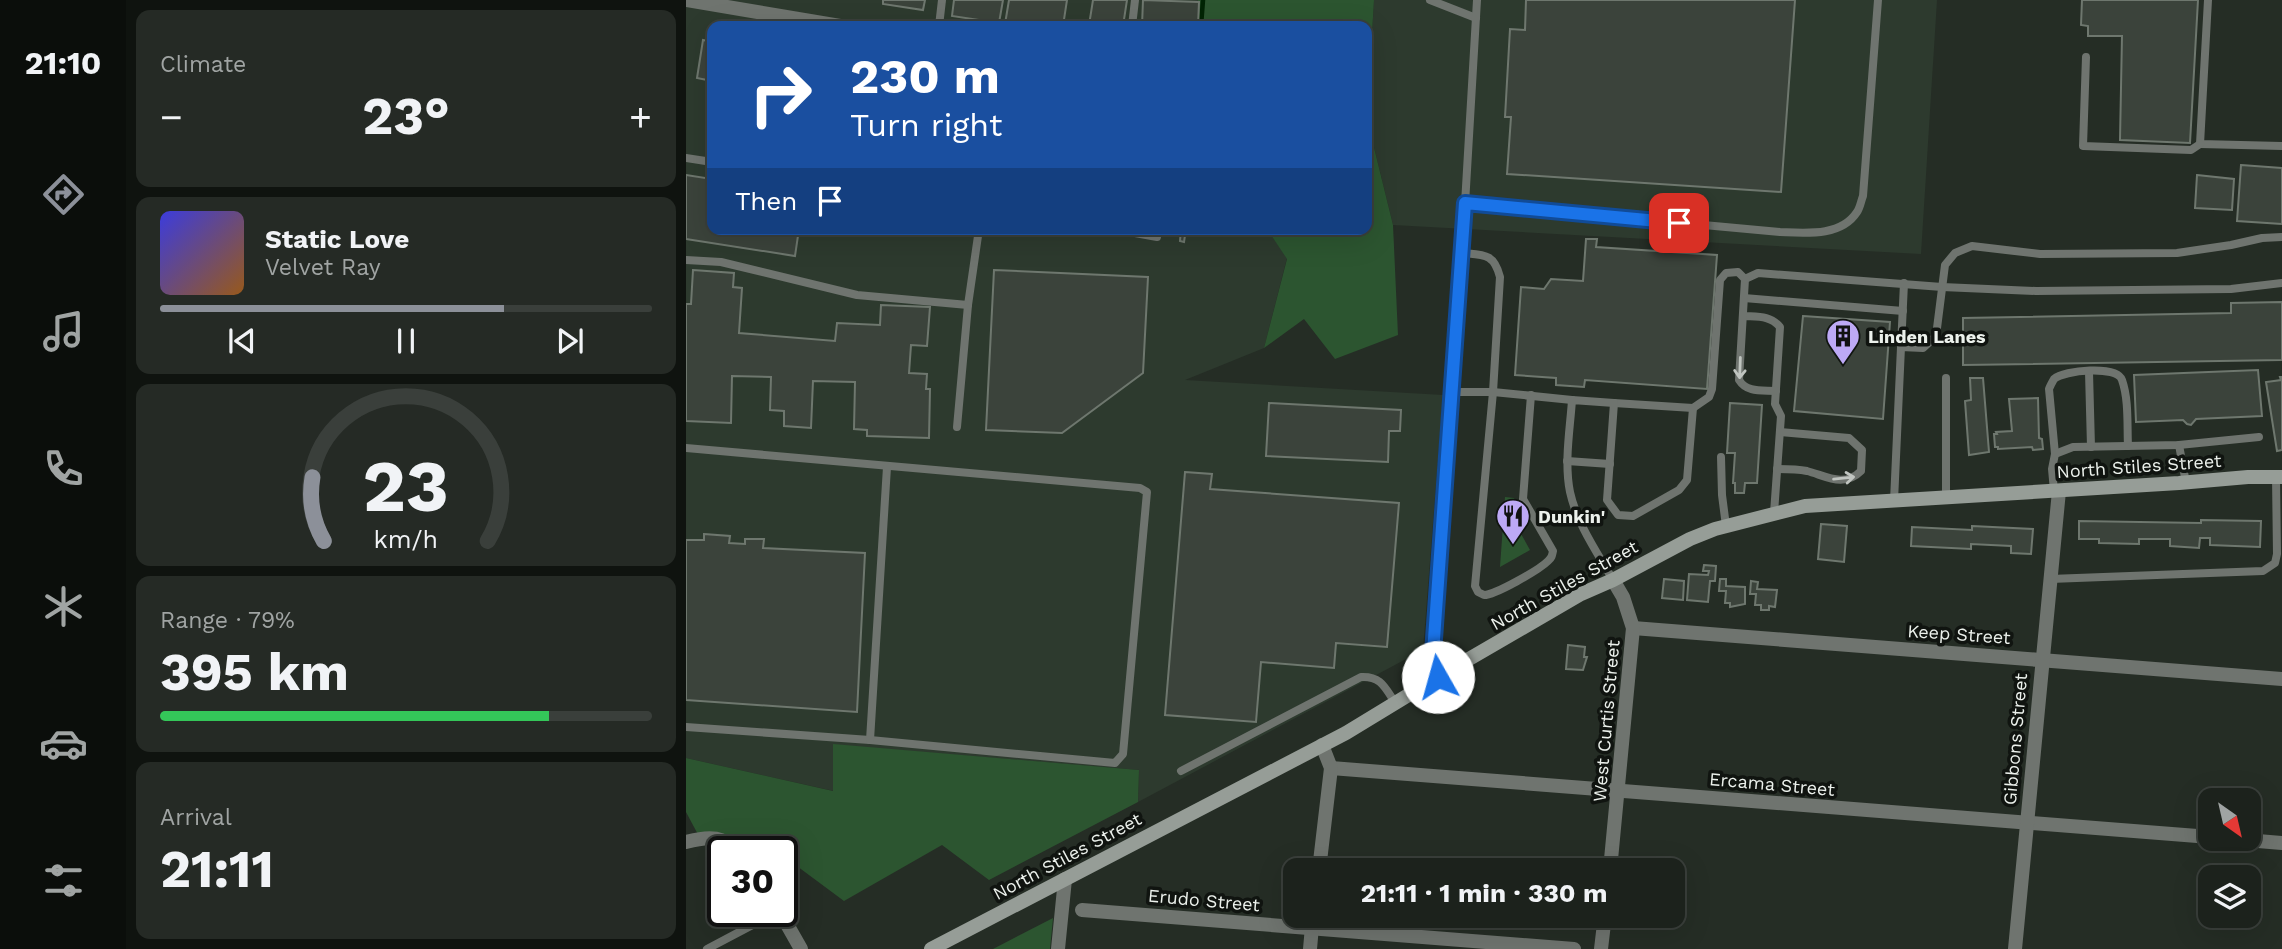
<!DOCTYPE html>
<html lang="en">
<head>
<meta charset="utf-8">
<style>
  :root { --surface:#1c221c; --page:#252a25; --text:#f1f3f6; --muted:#a0a4a3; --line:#3a3f3b; --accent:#8c9099 }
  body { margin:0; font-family:"Work Sans",sans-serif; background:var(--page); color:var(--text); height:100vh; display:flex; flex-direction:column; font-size:26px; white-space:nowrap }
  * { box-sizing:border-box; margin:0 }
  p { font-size:23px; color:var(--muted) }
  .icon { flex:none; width:38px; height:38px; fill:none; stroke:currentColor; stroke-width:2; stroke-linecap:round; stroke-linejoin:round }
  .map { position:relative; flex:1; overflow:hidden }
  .side { display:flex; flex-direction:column; gap:10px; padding:10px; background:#0f130f; width:560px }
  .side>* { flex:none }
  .banner { position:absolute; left:21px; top:21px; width:665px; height:214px; border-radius:14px; box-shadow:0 7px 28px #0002,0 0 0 2px var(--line); background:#1a4fa0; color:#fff; overflow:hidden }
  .needle { width:46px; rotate:146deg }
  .buttons { position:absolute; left:1512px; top:788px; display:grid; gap:14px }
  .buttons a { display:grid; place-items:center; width:63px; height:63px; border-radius:14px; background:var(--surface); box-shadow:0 7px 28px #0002,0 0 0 2px var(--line); font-size:35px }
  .speed { position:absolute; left:21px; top:836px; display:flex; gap:14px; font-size:35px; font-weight:700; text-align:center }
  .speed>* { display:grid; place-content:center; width:91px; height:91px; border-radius:50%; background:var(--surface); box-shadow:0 7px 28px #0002,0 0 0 2px var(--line); line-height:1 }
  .speed .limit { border:4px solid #111; border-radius:10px; background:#fff; color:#111 }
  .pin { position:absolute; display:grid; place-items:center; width:60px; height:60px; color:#fff; margin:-30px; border-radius:14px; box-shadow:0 4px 10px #0006 }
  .me { position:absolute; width:77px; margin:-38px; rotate:353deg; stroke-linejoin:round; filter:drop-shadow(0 0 5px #0008) }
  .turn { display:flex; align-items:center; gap:24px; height:147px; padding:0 28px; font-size:32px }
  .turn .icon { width:91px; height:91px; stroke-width:2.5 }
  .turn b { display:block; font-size:49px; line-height:60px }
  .then { display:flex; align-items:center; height:66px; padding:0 28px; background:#0003; gap:14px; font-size:26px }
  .big { font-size:52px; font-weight:700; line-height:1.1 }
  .side .card { flex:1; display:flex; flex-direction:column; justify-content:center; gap:10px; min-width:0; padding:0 24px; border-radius:14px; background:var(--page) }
  .side .dial { align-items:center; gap:0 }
  .dial svg { height:182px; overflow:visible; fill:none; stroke:var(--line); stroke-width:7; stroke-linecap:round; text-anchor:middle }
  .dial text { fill:var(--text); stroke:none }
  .song { display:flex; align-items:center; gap:21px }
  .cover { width:84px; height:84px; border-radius:10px; background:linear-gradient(135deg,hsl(240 70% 55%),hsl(30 70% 35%)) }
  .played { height:7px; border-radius:4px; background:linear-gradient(90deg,var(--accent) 70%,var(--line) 70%) }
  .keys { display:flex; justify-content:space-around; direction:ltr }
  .heat { display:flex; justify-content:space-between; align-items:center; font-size:38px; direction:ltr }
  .charge { height:10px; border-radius:5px; background:linear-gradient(90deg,#34c759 79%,var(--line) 0) }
  .trip { position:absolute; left:597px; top:858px; width:402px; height:70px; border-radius:14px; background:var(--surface); box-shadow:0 7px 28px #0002,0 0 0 2px var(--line); font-weight:700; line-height:70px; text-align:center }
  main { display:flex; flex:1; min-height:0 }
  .dock { display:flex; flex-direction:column; width:126px; justify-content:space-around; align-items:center; background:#0b0e0b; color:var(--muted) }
  .dock .icon { width:49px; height:49px }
  .dock .active { color:var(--accent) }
  .dock b { font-size:32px; color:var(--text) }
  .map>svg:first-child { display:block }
  .built { fill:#2d3a2e }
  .green { fill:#2c5530 }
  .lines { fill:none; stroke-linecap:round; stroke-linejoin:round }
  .stream { stroke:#002404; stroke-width:4.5 }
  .building { fill:#3b433b; stroke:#6e776e; stroke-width:2 }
  .service { stroke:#6f746f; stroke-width:8 }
  .minor { stroke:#6f746f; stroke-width:14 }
  .secondary { stroke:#969d97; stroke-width:14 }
  .oneway { stroke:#c0c5c0 }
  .route-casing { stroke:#114b97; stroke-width:18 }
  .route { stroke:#1a73e8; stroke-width:12 }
  .labels { text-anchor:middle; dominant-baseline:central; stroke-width:7; stroke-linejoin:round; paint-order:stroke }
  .poi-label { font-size:18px; font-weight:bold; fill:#ecf1ec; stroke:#101410; text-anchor:start }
  .street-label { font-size:18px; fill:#ecf1ec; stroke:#101410 }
</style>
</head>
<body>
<main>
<nav class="dock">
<b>21:10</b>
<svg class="icon active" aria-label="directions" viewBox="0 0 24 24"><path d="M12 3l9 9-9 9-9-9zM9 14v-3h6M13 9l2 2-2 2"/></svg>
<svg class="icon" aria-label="music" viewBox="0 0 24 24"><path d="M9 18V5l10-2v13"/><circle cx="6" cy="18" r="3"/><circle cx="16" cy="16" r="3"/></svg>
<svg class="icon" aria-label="phone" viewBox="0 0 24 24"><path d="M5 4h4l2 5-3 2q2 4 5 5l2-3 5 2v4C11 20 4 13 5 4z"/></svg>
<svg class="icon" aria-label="climate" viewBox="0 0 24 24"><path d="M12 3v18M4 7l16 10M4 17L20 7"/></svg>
<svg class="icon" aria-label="car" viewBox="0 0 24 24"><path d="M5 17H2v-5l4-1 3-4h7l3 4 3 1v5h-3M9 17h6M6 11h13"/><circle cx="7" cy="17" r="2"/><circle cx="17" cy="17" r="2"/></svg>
<svg class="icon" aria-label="filters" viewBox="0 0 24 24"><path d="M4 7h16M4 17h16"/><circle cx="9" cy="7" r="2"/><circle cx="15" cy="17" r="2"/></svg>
</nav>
<section class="side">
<div class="card"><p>Climate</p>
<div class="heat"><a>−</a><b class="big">23°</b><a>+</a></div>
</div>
<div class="card">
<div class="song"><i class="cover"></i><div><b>Static Love</b><p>Velvet Ray</p></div></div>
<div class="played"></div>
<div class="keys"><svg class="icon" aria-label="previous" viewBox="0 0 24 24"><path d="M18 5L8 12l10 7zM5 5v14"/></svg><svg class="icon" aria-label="pause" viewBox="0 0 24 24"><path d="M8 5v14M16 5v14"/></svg><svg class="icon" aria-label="next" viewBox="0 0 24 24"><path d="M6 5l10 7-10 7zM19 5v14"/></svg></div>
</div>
<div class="card dial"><svg viewBox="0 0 100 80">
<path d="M14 69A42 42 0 1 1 86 69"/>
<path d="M14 69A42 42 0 0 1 9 41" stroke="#8c9099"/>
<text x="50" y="56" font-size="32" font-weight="700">23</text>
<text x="50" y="72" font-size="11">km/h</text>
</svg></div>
<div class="card"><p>Range · 79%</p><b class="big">395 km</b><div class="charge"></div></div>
<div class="card"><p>Arrival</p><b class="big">21:11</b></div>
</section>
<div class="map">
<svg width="1596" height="949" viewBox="0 0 1596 949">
  <rect width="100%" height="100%" fill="#252d25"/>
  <g class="built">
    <path d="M0 0H512L510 26H26V229H581L601 258 578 348 499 380 757 395 737 650 452 802 453 770 147 745 148 791 0 758Z"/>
    <path d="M688 0H1251L1235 254 707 225 681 119Z"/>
  </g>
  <g class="green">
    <path d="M512 0H688L681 119 707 225 712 335 649 359 618 319 578 348 601 259 581 229H681V26H510Z"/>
    <path d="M819 497 828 498 829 500 820 507 844 550 814 567Z"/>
    <path d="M147 744 453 770 452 802 303 880 256 845 158 901 96 855V852L86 847 78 852 37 853 16 842 0 812V758L147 791Z"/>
    <path d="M367 918 364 949H307Z"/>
  </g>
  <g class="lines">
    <path class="stream" d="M515 26 517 0"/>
  </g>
  <g class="building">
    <path d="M197 0H239L237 10 197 4Z"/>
    <path d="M268 0H317L313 23 266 16Z"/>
    <path d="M323 0H381L377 26H333L319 24Z"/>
    <path d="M407 0H441L437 26 403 25Z"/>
    <path d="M457 0 513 2 512 26H456Z"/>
    <path d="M840 0H1109L1095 192 821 174 825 117H819L824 29 839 30Z"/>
    <path d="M1396 0H1512L1504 143 1434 140 1436 36H1402V26L1395 25Z"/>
    <path d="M17 40 26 42V81L11 78Z"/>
    <path d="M1555 165 1596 168V224L1551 221Z"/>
    <path d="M0 175 26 179V229H113L109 256 0 239Z"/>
    <path d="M1511 175 1548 179 1546 210 1509 208Z"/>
    <path d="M495 229H500L498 242 494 241Z"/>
    <path d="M900 239H911L910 247 1031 255 1021 389 899 380 898 387 870 385V378L829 375 835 287 858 289 865 279 897 281Z"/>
    <path d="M7 270 48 273 47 287 56 288 53 333 149 341 151 323 194 325 195 305 244 307 241 346 225 345 223 373 241 374 240 389H244L243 438 181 436V430L168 429 169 382 127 381 125 428 98 426V411L84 410 85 377 46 376 45 423 0 421V304H5Z"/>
    <path d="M308 270 462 277 457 373 376 433 300 430Z"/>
    <path d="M1596 302V360L1277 365V318L1545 313V303Z"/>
    <path d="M1117 316 1204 322 1197 419 1108 411Z"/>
    <path d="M1572 370 1576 416 1510 419 1505 425 1501 424 1497 420 1450 422 1448 375Z"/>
    <path d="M1594 377H1596V450L1591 451 1580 382 1595 380Z"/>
    <path d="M1284 378H1297L1303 452 1283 455 1279 401 1285 400Z"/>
    <path d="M1352 398 1353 438 1356 439 1357 449 1347 450 1346 447 1312 449V447H1309L1308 434H1311L1310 432 1326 431 1323 399Z"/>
    <path d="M583 403 715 410 714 431H703L702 462 580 456Z"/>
    <path d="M1044 403 1076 405 1071 483H1059L1058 493H1049V483H1047L1049 453H1041Z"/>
    <path d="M499 472 526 474 524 489 713 503 701 647 650 643 648 668 575 662 570 722 479 715Z"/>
    <path d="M1515 520 1575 521 1574 547 1524 545V538H1514L1513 548 1484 546V539H1453V544L1413 543V539H1393V521L1515 523Z"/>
    <path d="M1135 524 1161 526 1158 562 1132 559Z"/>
    <path d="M1286 526 1347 529 1345 554 1325 553V546L1285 544V549L1225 546 1226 527 1286 530Z"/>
    <path d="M18 534 44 536 43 543 59 544V539H78L77 548 179 553 171 712 0 700V540H18Z"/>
    <path d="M1018 565 1030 566 1029 581H1024L1022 602 1001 600 1003 574 1022 575 1023 571H1017Z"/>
    <path d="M978 579 998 581 997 600 976 598Z"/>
    <path d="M1034 579H1040V586L1059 587V604L1044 607V603H1039L1040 591H1033Z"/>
    <path d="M1065 581 1072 582 1071 589 1091 590 1089 607 1083 606V610H1075V605H1069L1070 594H1064Z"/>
    <path d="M882 645 899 647 898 657H901L897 670 880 669Z"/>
  </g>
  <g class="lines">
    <g class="service">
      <path d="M744 0 790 18"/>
      <path d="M1522 0 1514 144 1596 146"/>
      <path d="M253 26 256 0"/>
      <path d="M446 26 449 0"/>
      <path d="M1400 57 1397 146 1505 150 1514 144"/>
      <path d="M0 158 26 162"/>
      <path d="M779 203 1094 232C1119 233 1155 237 1171 212 1174 208 1175 201 1177 196L1192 0"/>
      <path d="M427 229 471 237"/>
      <path d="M777 238 791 0"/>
      <path d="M776 253C798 255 808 253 814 277L807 392 789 586 792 592 798 595C809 595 853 570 862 561 866 557 866 556 867 551L837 499 845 395"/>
      <path d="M0 260 35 262 171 295 282 305 293 229"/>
      <path d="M1058 298 1217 311"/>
      <path d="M1057 316C1071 317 1084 315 1094 327L1089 404 1095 416 1088 513"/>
      <path d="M1215 347 1218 283"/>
      <path d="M1403 372 1405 447"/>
      <path d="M1260 378V498"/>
      <path d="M1090 391C1076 390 1061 393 1053 380L1059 279 1072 273 1256 287 1350 291 1545 289 1596 283"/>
      <path d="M767 392H807L886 400"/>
      <path d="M928 403 1007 408"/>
      <path d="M271 427 282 305"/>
      <path d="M1493 445 1500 483"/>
      <path d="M0 448 454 488 461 492 437 754 429 763 184 740 0 727"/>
      <path d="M1369 454 1363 389C1364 386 1367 381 1368 379 1378 370 1431 365 1436 380 1443 400 1441 425 1442 446"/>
      <path d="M1035 457 1036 495 1040 526"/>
      <path d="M881 461 924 464"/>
      <path d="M1091 469C1101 469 1111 469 1121 471 1140 476 1158 488 1175 471L1176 450 1163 438 1094 432"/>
      <path d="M1368 491 1366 469 1369 454 1387 447 1493 445 1573 437"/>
      <path d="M1208 501 1215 347 1237 348 1250 336 1259 265 1269 253 1286 246 1354 254 1491 253 1545 245 1576 238 1596 237"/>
      <path d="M1364 579 1577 571 1589 563 1591 554 1590 477"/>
      <path d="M927 580C911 552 891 524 884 492 878 462 884 430 886 400L928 403 921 500 932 515 947 516 993 490 1001 480 1007 408 1023 397 1026 389 1034 280 1040 273 1052 272 1059 279"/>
      <path d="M184 740 201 467"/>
      <path d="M495 771 675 677C696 676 699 688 710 704"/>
      <path d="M21 949 91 912"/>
    </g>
    <g class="minor">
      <path d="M0 0 154 26"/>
      <path d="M947 628 1596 679"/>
      <path d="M752 677 747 653 777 238"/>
      <path d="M645 768 1524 837"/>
      <path d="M1536 838 1596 843"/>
      <path d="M0 842C26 835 35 837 57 852"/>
      <path d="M633 870 645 768 636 745"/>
      <path d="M924 870 947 628 937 597 927 580"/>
      <path d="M396 910 888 949"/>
      <path d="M94 912 115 949"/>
      <path d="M372 949 379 879"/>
      <path d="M624 949 627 915"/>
      <path d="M915 949 919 915"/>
      <path d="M1329 949 1373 491"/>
    </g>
    <path class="secondary" d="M245 949 660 733 752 677 895 594 927 580 1004 539 1029 529 1119 506 1493 483 1562 477H1596"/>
  </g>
  <defs><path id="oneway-shaft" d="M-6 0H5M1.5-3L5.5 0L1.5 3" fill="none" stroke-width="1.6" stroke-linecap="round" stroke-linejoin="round" transform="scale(1.75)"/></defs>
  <g class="oneway">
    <use href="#oneway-shaft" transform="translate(1054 368) rotate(92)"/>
    <use href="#oneway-shaft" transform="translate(1158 478) rotate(-6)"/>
  </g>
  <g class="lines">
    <g class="route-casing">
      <path id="route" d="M752 677 747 653 779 203 993 223"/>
    </g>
    <use href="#route" class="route"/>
  </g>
  <defs>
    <g id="building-pin" transform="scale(1.75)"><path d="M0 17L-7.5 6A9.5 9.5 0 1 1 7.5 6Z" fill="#bda9f5" stroke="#101410"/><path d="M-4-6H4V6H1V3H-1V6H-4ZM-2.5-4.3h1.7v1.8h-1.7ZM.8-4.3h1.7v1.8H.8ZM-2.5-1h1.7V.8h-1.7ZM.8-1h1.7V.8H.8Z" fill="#111"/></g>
    <g id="restaurant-pin" transform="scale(1.75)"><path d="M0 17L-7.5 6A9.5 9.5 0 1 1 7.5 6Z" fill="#bda9f5" stroke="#101410"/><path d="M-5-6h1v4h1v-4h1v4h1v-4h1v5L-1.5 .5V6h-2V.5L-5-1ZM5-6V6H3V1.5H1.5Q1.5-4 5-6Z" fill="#111"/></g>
  </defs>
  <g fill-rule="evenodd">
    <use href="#building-pin" x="1157" y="336"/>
    <use href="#restaurant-pin" x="827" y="516"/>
  </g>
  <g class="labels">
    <g class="poi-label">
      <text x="1182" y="336">Linden Lanes</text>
      <text x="852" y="516">Dunkin'</text>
    </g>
    <g class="street-label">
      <text transform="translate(1453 466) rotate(-4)">North Stiles Street</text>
      <text transform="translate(878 585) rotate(-29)">North Stiles Street</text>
      <text transform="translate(1273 634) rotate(4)">Keep Street</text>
      <text transform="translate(920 721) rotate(-85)">West Curtis Street</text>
      <text transform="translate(1329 739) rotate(-85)">Gibbons Street</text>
      <text transform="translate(1086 784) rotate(5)">Ercama Street</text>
      <text transform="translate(381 856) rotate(-28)">North Stiles Street</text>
      <text transform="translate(518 900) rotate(5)">Erudo Street</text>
    </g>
  </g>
</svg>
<div class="buttons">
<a><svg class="needle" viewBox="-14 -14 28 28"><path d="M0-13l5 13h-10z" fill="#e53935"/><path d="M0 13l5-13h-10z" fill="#a0a4a3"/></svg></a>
<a><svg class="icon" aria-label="layers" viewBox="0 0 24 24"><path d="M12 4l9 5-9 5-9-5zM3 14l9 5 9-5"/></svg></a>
</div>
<div class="speed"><div class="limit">30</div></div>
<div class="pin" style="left:993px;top:223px;background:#d93025"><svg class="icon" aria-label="arrive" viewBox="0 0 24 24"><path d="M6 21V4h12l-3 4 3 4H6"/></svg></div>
<svg class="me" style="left:752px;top:677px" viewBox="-20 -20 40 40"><circle r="19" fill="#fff"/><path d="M0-13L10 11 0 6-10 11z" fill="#1a73e8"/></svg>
<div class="trip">21:11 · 1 min · 330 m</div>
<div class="banner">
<div class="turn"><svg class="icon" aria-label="right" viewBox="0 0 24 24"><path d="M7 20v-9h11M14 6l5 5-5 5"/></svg><div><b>230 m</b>Turn right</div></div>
<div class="then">Then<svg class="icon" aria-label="arrive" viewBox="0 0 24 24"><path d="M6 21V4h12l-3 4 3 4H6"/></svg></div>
</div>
</div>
</main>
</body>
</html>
